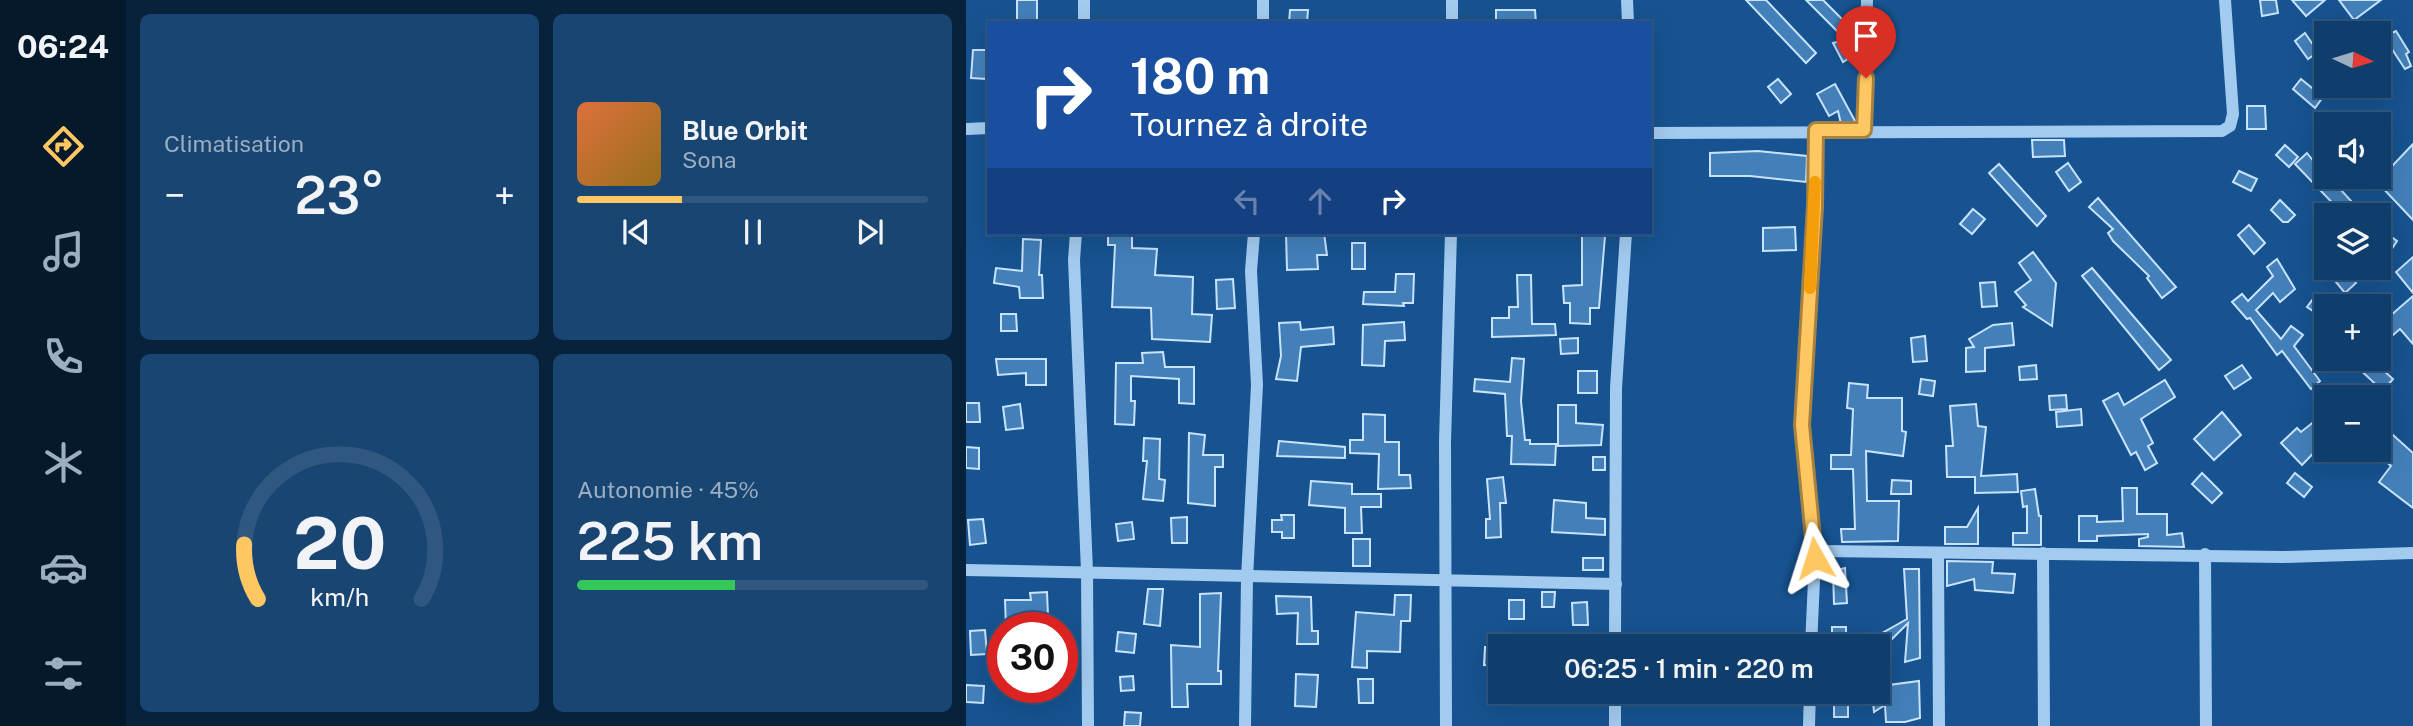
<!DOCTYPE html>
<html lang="fr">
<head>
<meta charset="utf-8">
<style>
  :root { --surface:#103e6c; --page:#194572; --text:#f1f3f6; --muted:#9caec2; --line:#30577f; --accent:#ffc762 }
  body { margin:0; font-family:"Public Sans",sans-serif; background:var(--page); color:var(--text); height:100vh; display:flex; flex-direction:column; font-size:26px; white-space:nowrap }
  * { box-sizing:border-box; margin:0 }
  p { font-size:23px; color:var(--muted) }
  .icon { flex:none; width:38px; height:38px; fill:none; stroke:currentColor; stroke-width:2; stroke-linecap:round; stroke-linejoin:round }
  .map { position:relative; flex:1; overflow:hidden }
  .drawer { display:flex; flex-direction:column; gap:14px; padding:14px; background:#09223b; width:840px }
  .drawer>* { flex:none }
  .guide { position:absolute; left:21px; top:21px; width:665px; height:214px; border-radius:0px; box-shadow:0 7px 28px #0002,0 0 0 2px var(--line); background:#1a4fa0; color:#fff; overflow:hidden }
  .needle { width:46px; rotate:94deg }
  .fabs { position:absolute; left:1348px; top:21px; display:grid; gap:14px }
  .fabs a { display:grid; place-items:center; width:77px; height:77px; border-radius:0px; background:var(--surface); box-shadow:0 7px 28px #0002,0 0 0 2px var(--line); font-size:35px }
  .speed { position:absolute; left:21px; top:612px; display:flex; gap:14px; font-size:35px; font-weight:700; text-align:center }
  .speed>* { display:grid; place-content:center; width:91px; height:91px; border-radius:50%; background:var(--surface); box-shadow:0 7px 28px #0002,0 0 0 2px var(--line); line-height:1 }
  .speed .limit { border:10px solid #d22; background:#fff; color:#111 }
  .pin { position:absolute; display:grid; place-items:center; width:60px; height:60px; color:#fff; margin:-72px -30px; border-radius:50% 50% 50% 0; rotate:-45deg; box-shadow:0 0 7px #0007 }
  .pin .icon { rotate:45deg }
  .me { position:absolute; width:77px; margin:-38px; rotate:354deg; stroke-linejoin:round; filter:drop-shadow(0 0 5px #0008) }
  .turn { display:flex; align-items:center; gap:24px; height:147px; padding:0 28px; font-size:32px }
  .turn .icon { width:91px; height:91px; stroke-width:2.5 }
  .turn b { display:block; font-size:49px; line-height:60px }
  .lanes { display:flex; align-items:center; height:66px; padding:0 28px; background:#0003; justify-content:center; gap:35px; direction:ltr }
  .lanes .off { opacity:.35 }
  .big { font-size:52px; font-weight:600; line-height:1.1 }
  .drawer .widget { flex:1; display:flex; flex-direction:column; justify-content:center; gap:10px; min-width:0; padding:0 24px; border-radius:10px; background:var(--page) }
  .drawer .dial { align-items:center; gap:0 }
  .dial svg { height:182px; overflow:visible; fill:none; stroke:var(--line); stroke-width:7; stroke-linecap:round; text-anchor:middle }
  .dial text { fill:var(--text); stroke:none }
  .song { display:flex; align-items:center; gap:21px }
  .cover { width:84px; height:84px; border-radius:10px; background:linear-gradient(135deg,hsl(20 70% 55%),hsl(40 70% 35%)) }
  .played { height:7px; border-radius:4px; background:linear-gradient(90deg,var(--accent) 30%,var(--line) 30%) }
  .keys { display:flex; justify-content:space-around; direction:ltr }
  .heat { display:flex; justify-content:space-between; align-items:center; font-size:38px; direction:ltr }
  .charge { height:10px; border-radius:5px; background:linear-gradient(90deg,#34c759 45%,var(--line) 0) }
  .drawer .tiles { flex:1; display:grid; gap:14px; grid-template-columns:repeat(2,1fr) }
  .trip { position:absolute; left:522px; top:634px; width:402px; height:70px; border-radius:0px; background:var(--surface); box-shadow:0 7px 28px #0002,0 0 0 2px var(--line); font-weight:600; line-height:70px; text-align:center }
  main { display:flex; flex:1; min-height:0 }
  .tab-bar { display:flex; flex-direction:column; width:126px; justify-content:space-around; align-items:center; background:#06192b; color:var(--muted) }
  .tab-bar .icon { width:49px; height:49px }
  .tab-bar .selected { color:var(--accent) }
  .tab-bar b { font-size:32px; color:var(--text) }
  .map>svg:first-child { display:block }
  .building { fill:#4380ba; stroke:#c9e3fc; stroke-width:2 }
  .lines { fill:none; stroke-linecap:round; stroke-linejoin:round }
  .minor { stroke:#a3cbf0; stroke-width:12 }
  .route-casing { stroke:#a68140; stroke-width:18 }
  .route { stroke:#ffc762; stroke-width:12 }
  .slow { stroke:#f59e0b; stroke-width:12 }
</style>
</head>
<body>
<main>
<nav class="tab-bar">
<b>06:24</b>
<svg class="icon selected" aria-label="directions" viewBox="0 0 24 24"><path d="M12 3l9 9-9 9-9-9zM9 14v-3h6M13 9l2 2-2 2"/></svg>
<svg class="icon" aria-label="music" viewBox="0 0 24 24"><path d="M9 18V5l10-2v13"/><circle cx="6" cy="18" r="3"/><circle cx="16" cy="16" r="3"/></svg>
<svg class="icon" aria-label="phone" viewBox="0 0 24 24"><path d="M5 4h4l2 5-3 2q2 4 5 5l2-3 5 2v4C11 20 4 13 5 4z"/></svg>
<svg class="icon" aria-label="climate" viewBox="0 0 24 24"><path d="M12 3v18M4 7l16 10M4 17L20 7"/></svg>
<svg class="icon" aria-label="car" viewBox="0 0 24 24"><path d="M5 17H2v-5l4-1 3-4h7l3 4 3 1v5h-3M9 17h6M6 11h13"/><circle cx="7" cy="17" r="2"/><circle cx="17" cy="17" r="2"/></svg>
<svg class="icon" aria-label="filters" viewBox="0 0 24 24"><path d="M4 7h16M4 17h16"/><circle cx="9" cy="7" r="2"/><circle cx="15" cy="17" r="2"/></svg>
</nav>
<section class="drawer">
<div class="tiles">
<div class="widget"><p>Climatisation</p>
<div class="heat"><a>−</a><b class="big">23°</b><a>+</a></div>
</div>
<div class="widget">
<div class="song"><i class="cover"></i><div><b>Blue Orbit</b><p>Sona</p></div></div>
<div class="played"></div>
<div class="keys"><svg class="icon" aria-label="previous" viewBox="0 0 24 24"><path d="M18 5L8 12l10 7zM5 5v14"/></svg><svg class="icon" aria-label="pause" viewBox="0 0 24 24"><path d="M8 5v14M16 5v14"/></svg><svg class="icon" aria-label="next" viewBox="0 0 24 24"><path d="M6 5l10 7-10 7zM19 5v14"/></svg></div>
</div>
<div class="widget dial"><svg viewBox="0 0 100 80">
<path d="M14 69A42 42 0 1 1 86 69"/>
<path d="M14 69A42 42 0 0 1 8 45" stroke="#ffc762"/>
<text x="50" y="56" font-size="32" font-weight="700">20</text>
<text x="50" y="72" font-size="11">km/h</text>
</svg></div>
<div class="widget"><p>Autonomie · 45%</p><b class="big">225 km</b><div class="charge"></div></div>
</div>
</section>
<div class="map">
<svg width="1447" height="726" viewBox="0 0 1447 726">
  <rect width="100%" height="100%" fill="#165390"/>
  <g class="building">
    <rect x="51" y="0" width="20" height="23"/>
    <path d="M780 0H800L850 53 840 63Z"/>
    <path d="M840 0H857L880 23 872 32Z"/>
    <path d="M1294 0H1310L1312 13 1296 16Z"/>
    <path d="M1326 0H1359L1340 16Z"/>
    <path d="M1373 0H1415L1388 20Z"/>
    <path d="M324 10H342L341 23H323Z"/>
    <path d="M530 10H569L570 23H530Z"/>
    <path d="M1430 31 1443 52 1440 54 1445 66 1439 69 1418 37Z"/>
    <path d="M1339 33 1352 52 1342 59 1329 41Z"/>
    <path d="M879 40 888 55 877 62 867 43Z"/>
    <path d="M7 50H22L21 79 5 78Z"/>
    <path d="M812 79 825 94 815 103 802 87Z"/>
    <path d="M1335 79 1357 97 1349 108 1327 89Z"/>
    <path d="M869 84 889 121V124H875L872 111 863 116 851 94Z"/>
    <path d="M1281 106H1299L1300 129H1281Z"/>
    <path d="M1066 140H1098L1099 156 1067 157Z"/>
    <path d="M1447 144V220L1411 182Z"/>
    <path d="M1319 145 1332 157 1323 167 1310 155Z"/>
    <path d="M792 151 841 156 840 182 784 176H744V153Z"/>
    <path d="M1341 153 1360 177H1363L1398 215H1378L1329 164Z"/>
    <path d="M1102 163 1115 182 1103 191 1090 172Z"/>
    <path d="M1033 164 1080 216 1071 226 1023 173Z"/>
    <path d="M1273 171 1291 179 1285 191 1267 182Z"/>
    <path d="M1132 198 1210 287 1196 298 1181 278 1183 276 1147 241 1142 233 1147 229 1123 207Z"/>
    <path d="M1314 200 1329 215 1322 222H1317L1305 210Z"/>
    <path d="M1007 209 1019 219 1006 234 994 224Z"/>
    <path d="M1283 225 1299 243 1288 254 1272 235Z"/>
    <path d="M829 227 830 250 797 251V228Z"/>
    <path d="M1412 227 1431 241 1422 255 1412 248Z"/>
    <path d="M142 233H166V248L191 249 189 275 227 277 226 314 246 315 244 342 186 339 185 308 146 307 149 245H142Z"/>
    <path d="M320 233H358L361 255H351L352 269 321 270Z"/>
    <path d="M616 235 639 236 633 308H624V324L604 323V303H598L597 286 616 285Z"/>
    <path d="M57 239 75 240 73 275H76L77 298H54L53 287 28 283 30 268 56 271Z"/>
    <rect x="386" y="243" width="13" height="26"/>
    <path d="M1067 252 1090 283 1086 326 1057 307 1060 305 1049 292 1065 280 1053 263Z"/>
    <path d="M1447 257V293L1430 272Z"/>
    <path d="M1311 259 1329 289 1314 302 1307 293 1290 310 1315 339 1325 326 1337 335 1328 346 1354 381 1345 389 1316 351 1311 355 1284 318 1281 319 1266 302 1276 294 1282 301 1307 276 1301 267Z"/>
    <path d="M1126 268 1205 360 1193 370 1116 276Z"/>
    <path d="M1371 268H1378L1390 283 1379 293 1365 276Z"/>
    <path d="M430 274H448L447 303H437L438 306 397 304 398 292H429Z"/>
    <path d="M551 275H565L566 324H589L590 335 526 337V318H543V307H552Z"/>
    <path d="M267 279 269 308 251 309 250 280Z"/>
    <path d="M1029 282 1031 306 1016 307 1014 283Z"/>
    <path d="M1350 295 1361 303 1353 315 1341 307Z"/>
    <path d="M1447 296V344L1434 329 1419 342 1412 334V303L1424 316Z"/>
    <path d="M35 314H50L51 331H35Z"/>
    <path d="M334 322 335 330 367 327 368 344 335 347 331 381 310 379 315 356 313 323Z"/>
    <path d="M438 322 439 340 419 341 418 366 396 365 397 325Z"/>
    <path d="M1046 323 1048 345 1019 348V371L1000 372V348L1008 347 1003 339 1027 325Z"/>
    <path d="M959 336 961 361 947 362 945 338Z"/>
    <path d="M612 338V353L595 354 594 339Z"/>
    <path d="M197 352 199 367H228V404L213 403V379L165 376V401H169L168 425 149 424 150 363H177L176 353Z"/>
    <path d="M546 358 558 359 555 401 559 440H564V444H590L589 465 545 464 546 436H541L539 394 508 391 509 379 544 382Z"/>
    <path d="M30 359H80V385H60V373L32 375Z"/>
    <path d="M1399 359H1405L1427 379 1417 391 1390 366Z"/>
    <path d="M1070 365 1071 379 1054 380 1053 367Z"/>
    <path d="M1276 365 1285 378 1268 389 1259 376Z"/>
    <rect x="612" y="371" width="19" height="22"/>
    <path d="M955 379 969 381 967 396 953 394Z"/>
    <path d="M1199 380 1209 397 1175 419 1187 443 1182 446 1191 463 1179 470 1170 452 1165 455 1137 401 1152 393 1158 405Z"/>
    <path d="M883 383 902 385 901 398H936V431L940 432 937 456 900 451 901 501H933L932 541 876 542 875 529H889L887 469H865V455H885L887 409 881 408Z"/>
    <path d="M1100 395 1101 409 1084 410 1083 396Z"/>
    <path d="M0 403H13L14 422H0Z"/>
    <path d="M54 404 57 428 40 430 37 407Z"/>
    <path d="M1010 404 1012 426 1020 427 1015 476 1051 474 1052 492 1009 493V477H981L980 446H987L984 406Z"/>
    <path d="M592 405H610V423L637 425 635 445 592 446Z"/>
    <path d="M1115 409 1116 425 1091 427 1090 412Z"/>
    <path d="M1256 412 1275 435 1248 460 1228 439Z"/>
    <path d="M1360 412V440L1336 465 1315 443 1331 428 1335 432Z"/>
    <path d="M397 414 419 415V442H433V475H444L445 488 412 489 413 454 384 453V440H397Z"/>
    <path d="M223 433 239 435 237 455H257V467H249V506L222 503Z"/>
    <path d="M1427 435 1447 453V508L1413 482 1425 466 1411 454Z"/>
    <path d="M178 438 194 439 193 479 199 480 197 501 177 499 181 461H177Z"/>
    <path d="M313 441 379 447V458L311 456Z"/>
    <path d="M0 447 13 448V469L0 468Z"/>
    <rect x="627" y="457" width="12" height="13"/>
    <path d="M1236 473 1256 493 1246 503 1226 484Z"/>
    <path d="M1329 473 1346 487 1338 497 1321 483Z"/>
    <path d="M537 477 540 503H534L535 537 520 538V519H524L521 479Z"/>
    <path d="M926 480 945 481V494H925Z"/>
    <path d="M345 481 386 484V494H415V507H395L396 533H379V508L343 505Z"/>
    <path d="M1156 488H1171V514H1201V535L1216 533 1218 547 1173 546V539L1182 537V534L1131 536V541H1113V516H1131V522L1157 521Z"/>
    <path d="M1069 489 1073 516H1075V545H1047V533H1061V506L1057 507 1055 491Z"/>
    <path d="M588 500 620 503V518L639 519V535L586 532Z"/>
    <path d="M1012 508V544H979V527H1001Z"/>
    <path d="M315 515H328V538H316V532H306V520H316Z"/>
    <path d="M221 517V543H206L205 518Z"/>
    <path d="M17 519 20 543 4 545 2 520Z"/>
    <path d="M166 522 168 539 152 541 150 524Z"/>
    <rect x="387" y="539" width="17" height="27"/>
    <rect x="617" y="558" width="20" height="12"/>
    <path d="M981 561 1027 562 1026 573 1049 574 1047 593 1009 590 1008 579 981 586Z"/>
    <path d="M879 568 881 603 868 604 867 571Z"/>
    <path d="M938 569H953L954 658 939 662 942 623 919 646H893L941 619Z"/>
    <path d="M182 589H197L194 626 178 624Z"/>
    <path d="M81 592 82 616 58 618 59 628H40L39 600H65L64 593Z"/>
    <path d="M576 592H589L588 607H576Z"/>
    <path d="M255 593 252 671H255V684H221L222 707H206L205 645 234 647V594Z"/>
    <path d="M429 595H445L444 621H435L434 652 401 651V668L386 667 390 612 428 615Z"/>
    <path d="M310 596 345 597 346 631H352V644H331L332 613 311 614Z"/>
    <rect x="543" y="600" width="15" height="19"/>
    <path d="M621 602 622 625H607L606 603Z"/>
    <rect x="866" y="627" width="14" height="19"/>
    <path d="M19 630 21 654 5 655 4 631Z"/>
    <path d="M152 632 170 634 168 653 150 651Z"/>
    <path d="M519 647H534V666L518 665Z"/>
    <path d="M330 674 352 675 350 707 329 706Z"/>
    <path d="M167 676 168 690 155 691 154 677Z"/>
    <path d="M392 679H407V703H393Z"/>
    <path d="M953 681 954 718 939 722H920L919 705 908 712 906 692 922 691 923 685Z"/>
    <path d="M0 685 18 686 17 703 0 702Z"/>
    <path d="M574 691H588L587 705 573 704Z"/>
    <rect x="868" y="693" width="14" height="24"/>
    <path d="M159 712 175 713 174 726H158Z"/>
  </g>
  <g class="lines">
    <g class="minor">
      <path d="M118 0V23"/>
      <path d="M486 0V23"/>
      <path d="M661 0 662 23"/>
      <path d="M297 23V0"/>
      <path d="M0 129 23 128"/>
      <path d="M898 130 901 0"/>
      <path d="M684 133 1256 131 1264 126 1267 114 1259 0"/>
      <path d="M110 233 108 260 121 571 122 726"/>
      <path d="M972 553 973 726"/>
      <path d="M1077 553 1078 726"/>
      <path d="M1239 554 1240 726"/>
      <path d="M849 558 836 425 849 206 850 130"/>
      <path d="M0 570 650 584"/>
      <path d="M649 646 650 388 660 233"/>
      <path d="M845 646 849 558 858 551 1317 557 1447 553"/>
      <path d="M279 726 281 578 291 385 285 271 288 233"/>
      <path d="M480 726 479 442 485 233"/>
      <path d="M649 726V691"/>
      <path d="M843 726 844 691"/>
    </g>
  </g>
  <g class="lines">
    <g class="route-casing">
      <path id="route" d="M849 558 836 425 849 206 850 130H898L900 78"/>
    </g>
    <use href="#route" class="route"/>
    <path class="slow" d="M844 288 849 182"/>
  </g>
</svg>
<div class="fabs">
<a><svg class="needle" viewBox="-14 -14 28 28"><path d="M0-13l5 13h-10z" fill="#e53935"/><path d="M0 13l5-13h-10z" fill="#9caec2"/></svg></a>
<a><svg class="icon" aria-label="sound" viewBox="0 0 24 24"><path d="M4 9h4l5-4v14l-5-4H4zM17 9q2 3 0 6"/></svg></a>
<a><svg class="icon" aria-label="layers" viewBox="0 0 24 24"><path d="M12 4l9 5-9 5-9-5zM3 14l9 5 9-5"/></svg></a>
<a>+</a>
<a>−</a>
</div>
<div class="speed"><div class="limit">30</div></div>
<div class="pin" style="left:900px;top:78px;background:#d93025"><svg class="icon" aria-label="arrive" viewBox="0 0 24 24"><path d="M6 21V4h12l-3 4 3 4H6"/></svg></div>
<svg class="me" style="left:849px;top:558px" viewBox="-20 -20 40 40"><path d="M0-17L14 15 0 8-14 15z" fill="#ffc762" stroke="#fff" stroke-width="4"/></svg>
<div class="trip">06:25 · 1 min · 220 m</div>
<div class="guide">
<div class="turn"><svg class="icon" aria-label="right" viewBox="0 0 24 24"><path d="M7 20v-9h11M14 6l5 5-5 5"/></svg><div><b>180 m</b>Tournez à droite</div></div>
<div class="lanes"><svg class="icon off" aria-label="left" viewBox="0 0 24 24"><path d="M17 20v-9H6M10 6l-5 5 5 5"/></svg><svg class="icon off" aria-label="ahead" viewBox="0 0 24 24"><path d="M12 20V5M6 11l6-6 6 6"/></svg><svg class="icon" aria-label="right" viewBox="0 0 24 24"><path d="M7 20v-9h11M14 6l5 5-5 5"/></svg></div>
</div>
</div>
</main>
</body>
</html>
